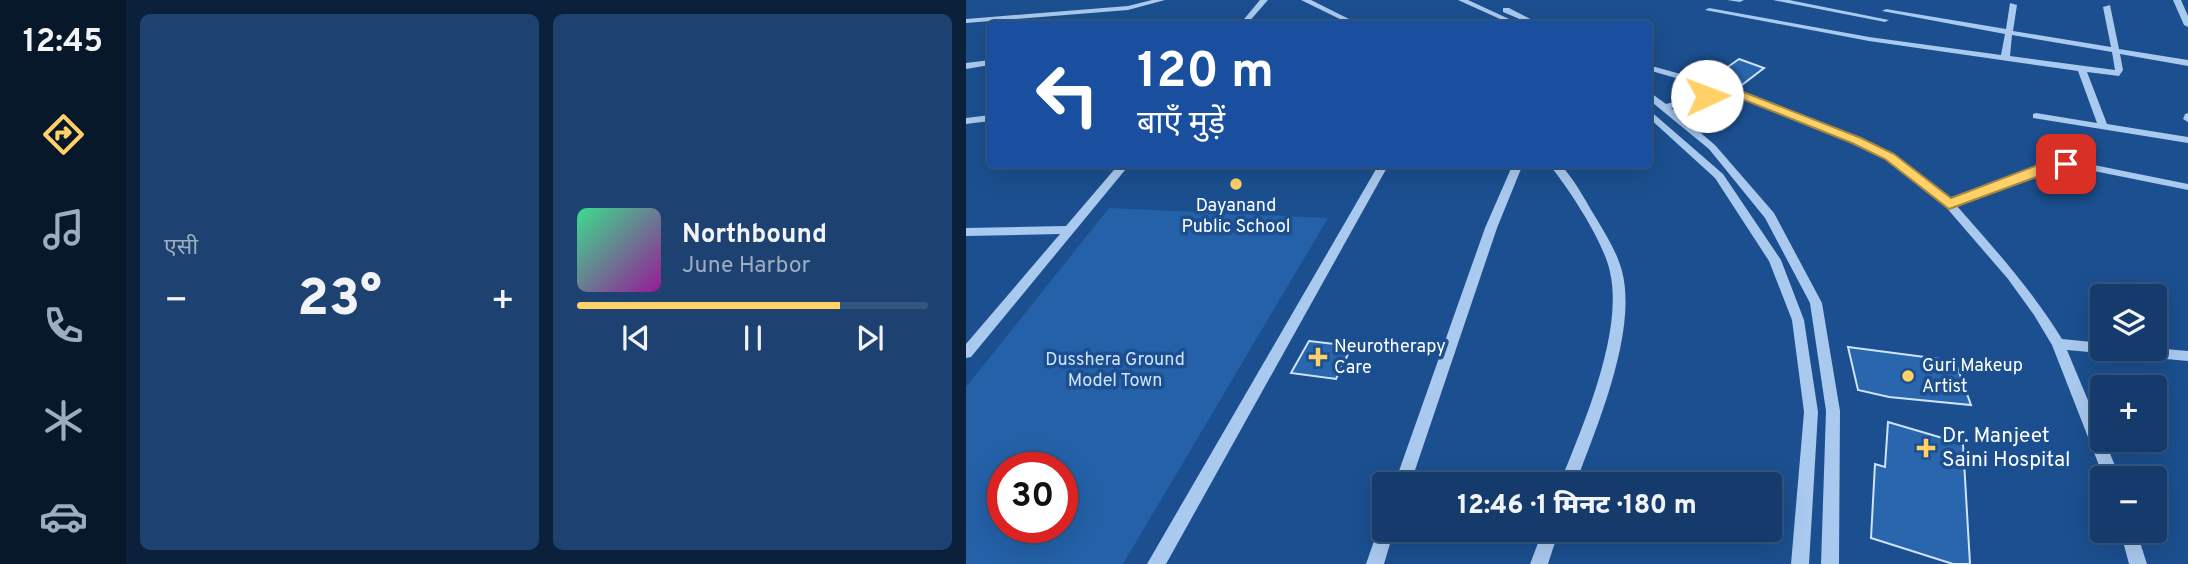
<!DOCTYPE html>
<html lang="hi">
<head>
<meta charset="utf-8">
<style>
  :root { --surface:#143b6b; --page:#1d4271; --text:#f1f3f6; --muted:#9dadc1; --line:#33557e; --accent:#ffd166 }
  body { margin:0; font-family:Overpass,"Noto Sans Devanagari",sans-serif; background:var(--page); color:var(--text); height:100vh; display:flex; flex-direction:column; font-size:26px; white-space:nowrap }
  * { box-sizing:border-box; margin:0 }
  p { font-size:23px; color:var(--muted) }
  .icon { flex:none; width:38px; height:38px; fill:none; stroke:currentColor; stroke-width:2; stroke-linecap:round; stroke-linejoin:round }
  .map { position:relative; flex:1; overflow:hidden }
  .sheet { display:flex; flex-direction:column; gap:14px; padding:14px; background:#0b203b; width:840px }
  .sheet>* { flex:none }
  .top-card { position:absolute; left:21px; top:21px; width:665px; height:147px; border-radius:7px; box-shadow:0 7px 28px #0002,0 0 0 2px var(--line); background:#1a4fa0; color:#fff; overflow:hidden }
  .fabs { position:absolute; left:1124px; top:284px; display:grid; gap:14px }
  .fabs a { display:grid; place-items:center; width:77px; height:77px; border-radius:7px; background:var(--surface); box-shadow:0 7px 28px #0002,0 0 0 2px var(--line); font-size:35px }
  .speed { position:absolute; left:21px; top:452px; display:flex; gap:14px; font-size:35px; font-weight:700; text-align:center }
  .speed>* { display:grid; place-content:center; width:91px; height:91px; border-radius:50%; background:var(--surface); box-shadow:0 7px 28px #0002,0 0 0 2px var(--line); line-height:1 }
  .speed .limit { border:10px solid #d22; background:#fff; color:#111 }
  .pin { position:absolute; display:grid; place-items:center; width:60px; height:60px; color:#fff; margin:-30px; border-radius:14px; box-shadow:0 4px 10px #0006 }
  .me { position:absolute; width:77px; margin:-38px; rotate:88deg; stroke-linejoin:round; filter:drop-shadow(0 0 5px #0008) }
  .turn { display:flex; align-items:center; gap:24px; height:147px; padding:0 35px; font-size:32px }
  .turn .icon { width:91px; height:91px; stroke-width:2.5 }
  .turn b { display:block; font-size:49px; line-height:60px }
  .big { font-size:52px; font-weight:800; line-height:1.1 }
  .sheet .card { flex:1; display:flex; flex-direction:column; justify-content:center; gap:10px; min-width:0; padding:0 24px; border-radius:10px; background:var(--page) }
  .song { display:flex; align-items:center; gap:21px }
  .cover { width:84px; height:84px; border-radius:10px; background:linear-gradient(135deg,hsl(150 70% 55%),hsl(300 70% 35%)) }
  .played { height:7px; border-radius:4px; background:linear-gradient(90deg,var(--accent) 75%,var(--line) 75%) }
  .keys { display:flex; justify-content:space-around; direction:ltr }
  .heat { display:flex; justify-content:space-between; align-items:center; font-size:38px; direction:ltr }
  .sheet .tiles { flex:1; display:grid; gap:14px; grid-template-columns:repeat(2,1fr) }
  .trip { position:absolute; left:406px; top:472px; width:410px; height:70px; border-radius:7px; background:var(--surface); box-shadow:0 7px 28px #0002,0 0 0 2px var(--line); font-weight:800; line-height:70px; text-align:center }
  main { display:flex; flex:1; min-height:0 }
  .dock { display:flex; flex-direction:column; width:126px; justify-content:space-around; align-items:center; background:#08182b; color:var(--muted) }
  .dock .icon { width:49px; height:49px }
  .dock .active { color:var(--accent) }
  .dock b { font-size:32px; color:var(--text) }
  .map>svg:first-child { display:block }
  .green { fill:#2461a8; fill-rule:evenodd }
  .building { fill:#2a66ad; stroke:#cfe3fa; stroke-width:2 }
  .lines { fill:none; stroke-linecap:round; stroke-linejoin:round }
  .minor { fill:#a9c9ee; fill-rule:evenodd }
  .route { fill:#ffd166; stroke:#a68842; stroke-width:2 }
  .poi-dot { fill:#ffd166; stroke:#1b4f8f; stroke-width:2.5 }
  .labels { text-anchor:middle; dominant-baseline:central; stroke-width:7; stroke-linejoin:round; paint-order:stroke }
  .poi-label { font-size:18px; fill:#fff; stroke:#1b4f8f; text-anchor:start }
  .park-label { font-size:18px; fill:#cfe3fa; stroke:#1b4f8f }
  .near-poi-label { font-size:21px; fill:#fff; stroke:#1b4f8f; text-anchor:start }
</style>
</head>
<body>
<main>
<nav class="dock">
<b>12:45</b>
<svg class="icon active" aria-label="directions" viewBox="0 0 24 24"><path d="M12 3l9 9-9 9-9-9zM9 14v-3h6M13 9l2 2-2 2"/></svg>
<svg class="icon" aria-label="music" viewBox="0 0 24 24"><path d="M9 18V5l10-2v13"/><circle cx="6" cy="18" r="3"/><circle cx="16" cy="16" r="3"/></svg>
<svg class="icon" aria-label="phone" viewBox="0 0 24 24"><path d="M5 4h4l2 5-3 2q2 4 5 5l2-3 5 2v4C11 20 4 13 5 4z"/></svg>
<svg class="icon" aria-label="climate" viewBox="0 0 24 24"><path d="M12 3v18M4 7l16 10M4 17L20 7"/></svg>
<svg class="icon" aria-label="car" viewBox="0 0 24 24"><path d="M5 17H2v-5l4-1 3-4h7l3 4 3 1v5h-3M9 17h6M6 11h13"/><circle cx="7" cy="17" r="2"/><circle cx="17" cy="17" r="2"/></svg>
</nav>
<section class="sheet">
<div class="tiles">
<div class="card"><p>एसी</p>
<div class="heat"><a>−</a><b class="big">23°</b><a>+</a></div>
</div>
<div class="card">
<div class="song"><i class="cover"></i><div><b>Northbound</b><p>June Harbor</p></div></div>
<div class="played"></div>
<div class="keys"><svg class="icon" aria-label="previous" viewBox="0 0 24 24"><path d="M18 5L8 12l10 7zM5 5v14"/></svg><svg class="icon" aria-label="pause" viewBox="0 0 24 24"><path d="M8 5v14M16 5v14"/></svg><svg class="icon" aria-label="next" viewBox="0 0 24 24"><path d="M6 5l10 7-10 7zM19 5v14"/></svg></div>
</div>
</div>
</section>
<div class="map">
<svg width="1222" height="564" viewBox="0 0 1222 564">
  <rect width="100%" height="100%" fill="#1b4f8f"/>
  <path class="green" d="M143 208 362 218 157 564H0V387ZM37 467H96V527H37Z"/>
  <g class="building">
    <path d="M773 59 798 68 772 88 745 79Z"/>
    <path d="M343 341 386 346 370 379 325 373Z"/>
    <path d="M882 347 989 361 1005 405 923 397 892 390Z"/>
    <path d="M922 422 997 444 1004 564H987L905 538 909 464 919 467Z"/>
  </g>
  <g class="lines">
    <g class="minor">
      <path d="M186 0H199L162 10 0 23V19L162 6Z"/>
      <path d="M294 0H302L281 24H274Z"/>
      <path d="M335 0H345L393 24H384Z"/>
      <path d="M492 0H502L554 24H545Z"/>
      <path d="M761 0H778L774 2Z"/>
      <path d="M807 0H823L923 20 919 22Z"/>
      <path d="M1207 0H1215L1222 16V27L1218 25Z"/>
      <path d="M1044 3 1051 5 1047 31 1145 47 1137 7 1144 5 1153 49 1222 60V66L1154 54 1157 70 1153 76 1121 72 1141 124 1222 137V143L1067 118V114L1070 113 1131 123 1112 71 903 41 739 10 743 8 903 37 1035 55 1039 34 916 11 920 9 1040 29ZM1046 35 1146 52 1149 70 1044 56Z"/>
      <path d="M537 8H543L574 24H565L537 12Z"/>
      <path d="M24 60V65L0 69V63Z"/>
      <path d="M682 65 765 88 894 139 927 154 984 200 1088 162 1118 163 1222 184V190L1118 169 1089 168 990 205C1028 248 1066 290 1096 339L1136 343V348H1188L1222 351V361L1101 350 1136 434V439H1138L1154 478H1138L1086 345 1068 315 1042 279 979 206 919 158 888 143 761 93 705 108 749 145 808 213 856 303 874 411 873 564H855L860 411 844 303 799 218 743 149 682 99V91L700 104 752 90 682 70Z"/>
      <path d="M682 109 757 174 815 260 838 320 852 412 843 564H825L838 412 826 320 803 261 749 178 682 117Z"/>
      <path d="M1222 113V122L1217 119 1219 114Z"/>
      <path d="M24 115V121L0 124V118Z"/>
      <path d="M153 164H164L5 357 0 358V344L94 234 0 236V228L100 226Z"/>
      <path d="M413 164H423L200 564H181Z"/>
      <path d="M547 164H557L531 228 444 485H428L519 228Z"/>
      <path d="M583 164H594C609 180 619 200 630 218 640 235 651 252 656 271 672 332 630 428 609 485H593C616 428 658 333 644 272 638 242 603 189 583 164Z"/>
      <path d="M418 523V530H428L418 564H400L414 524Z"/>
      <path d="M577 530H593L582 564H564Z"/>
      <path d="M1154 530H1170L1181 564H1163Z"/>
    </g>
  </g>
  <path class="route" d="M762 86 895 138 928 154 985 198 1072 165 1100 160 1106 164 983 209 919 159 886 143 761 93 741 99 735 96Z"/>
  <g class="poi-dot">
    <circle cx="270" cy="184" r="7"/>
    <path d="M348.5 346.5h7v7h7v7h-7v7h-7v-7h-7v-7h7z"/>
    <circle cx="942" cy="376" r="7"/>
    <path d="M956.5 437.5h7v7h7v7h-7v7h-7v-7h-7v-7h7z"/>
  </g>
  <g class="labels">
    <g class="poi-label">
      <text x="270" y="206" text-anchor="middle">Dayanand<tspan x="270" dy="21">Public School</tspan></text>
      <text x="368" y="347">Neurotherapy<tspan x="368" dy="21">Care</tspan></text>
      <text x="956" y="366">Guri Makeup<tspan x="956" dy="21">Artist</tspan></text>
    </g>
    <g class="park-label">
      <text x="149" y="360">Dusshera Ground<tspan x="149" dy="21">Model Town</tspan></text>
    </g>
    <g class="near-poi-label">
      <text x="976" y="436">Dr. Manjeet<tspan x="976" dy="24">Saini Hospital</tspan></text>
    </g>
  </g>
</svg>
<div class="fabs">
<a><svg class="icon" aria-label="layers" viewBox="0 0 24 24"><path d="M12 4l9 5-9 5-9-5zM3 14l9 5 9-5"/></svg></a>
<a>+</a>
<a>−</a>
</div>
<div class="speed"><div class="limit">30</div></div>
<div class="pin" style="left:1100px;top:164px;background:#d93025"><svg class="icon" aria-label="arrive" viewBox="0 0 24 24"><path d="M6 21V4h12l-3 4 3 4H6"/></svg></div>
<svg class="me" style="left:741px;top:96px" viewBox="-20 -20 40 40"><circle r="19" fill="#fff"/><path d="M0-13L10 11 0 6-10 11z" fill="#ffd166"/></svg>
<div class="trip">12:46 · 1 मिनट · 180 m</div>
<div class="top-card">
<div class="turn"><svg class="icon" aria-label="left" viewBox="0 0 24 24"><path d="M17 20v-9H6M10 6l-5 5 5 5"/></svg><div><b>120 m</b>बाएँ मुड़ें</div></div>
</div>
</div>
</main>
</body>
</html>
